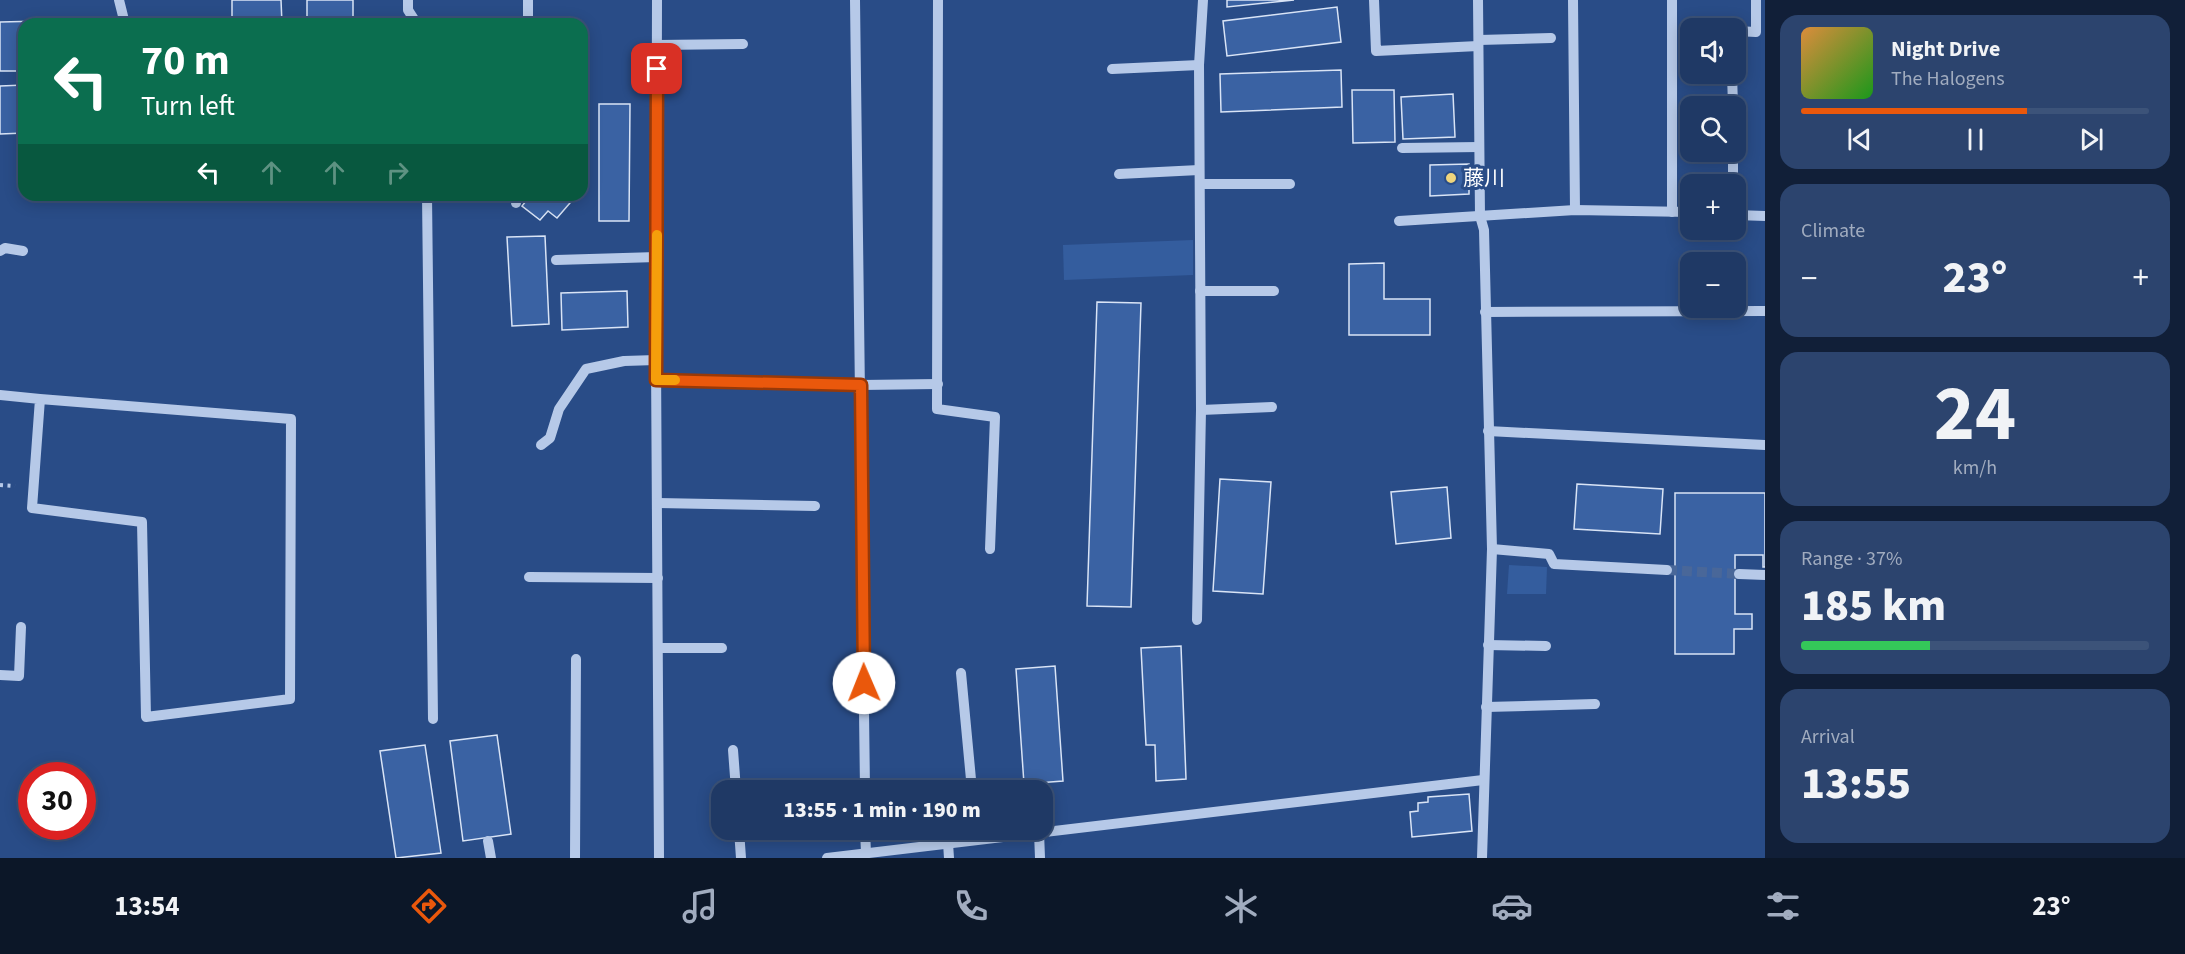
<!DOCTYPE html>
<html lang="en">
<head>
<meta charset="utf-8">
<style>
  :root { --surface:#1f3965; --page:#2c446e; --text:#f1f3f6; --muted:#a1acbf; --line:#3c5379; --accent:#ea580c }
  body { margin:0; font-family:"Source Sans 3","Noto Sans JP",sans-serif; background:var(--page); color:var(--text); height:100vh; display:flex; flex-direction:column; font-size:22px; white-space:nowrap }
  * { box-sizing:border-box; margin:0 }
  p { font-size:20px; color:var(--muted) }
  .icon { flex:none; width:33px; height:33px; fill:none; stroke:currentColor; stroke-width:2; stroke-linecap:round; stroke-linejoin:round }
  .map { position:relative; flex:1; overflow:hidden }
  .side { display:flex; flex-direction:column; gap:15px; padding:15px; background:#111f38; width:420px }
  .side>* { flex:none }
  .hud { position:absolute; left:18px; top:18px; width:570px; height:183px; border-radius:18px; box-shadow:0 3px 15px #0003,0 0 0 2px var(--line); background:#0b6e4f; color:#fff; overflow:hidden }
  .tools { position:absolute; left:1680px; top:18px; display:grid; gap:12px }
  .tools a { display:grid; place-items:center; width:66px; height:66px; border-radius:12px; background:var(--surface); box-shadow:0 3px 15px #0003,0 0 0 2px var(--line); font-size:30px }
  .speed { position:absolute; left:18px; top:762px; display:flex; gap:12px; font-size:30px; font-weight:700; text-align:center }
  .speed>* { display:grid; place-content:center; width:78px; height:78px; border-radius:50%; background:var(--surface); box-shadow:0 3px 15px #0003,0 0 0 2px var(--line); line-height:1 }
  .speed .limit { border:9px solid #d22; background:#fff; color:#111 }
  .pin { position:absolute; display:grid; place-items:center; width:51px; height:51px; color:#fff; margin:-26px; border-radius:12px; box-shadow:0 3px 9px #0006 }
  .me { position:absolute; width:66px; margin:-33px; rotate:359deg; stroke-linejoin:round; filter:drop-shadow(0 0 4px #0008) }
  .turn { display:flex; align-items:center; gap:21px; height:126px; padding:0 24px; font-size:27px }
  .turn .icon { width:78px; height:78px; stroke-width:2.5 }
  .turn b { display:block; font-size:42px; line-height:51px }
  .lanes { display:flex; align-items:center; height:57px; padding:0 24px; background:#0003; justify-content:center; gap:30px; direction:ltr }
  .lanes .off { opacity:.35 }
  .big { font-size:45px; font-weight:800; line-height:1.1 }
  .side .widget { flex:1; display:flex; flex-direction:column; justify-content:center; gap:9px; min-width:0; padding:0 21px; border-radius:18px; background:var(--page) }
  .side .dial { align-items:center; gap:0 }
  .dial b { font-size:78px; line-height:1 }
  .song { display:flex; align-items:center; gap:18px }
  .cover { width:72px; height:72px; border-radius:9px; background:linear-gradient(135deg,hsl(30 70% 55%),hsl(120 70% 35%)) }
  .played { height:6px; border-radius:3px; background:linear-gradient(90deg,var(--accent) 65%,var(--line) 65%) }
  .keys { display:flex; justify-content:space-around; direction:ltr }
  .heat { display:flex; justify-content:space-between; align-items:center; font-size:33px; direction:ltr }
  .charge { height:9px; border-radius:4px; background:linear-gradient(90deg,#34c759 37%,var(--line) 0) }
  .trip { position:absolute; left:711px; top:780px; width:342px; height:60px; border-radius:18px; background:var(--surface); box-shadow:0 3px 15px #0003,0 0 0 2px var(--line); font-weight:800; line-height:60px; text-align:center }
  .menu { display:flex; height:96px; justify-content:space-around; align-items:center; background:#0c1728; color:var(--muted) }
  .menu .icon { width:42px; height:42px }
  .menu .current { color:var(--accent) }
  .menu b { font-size:27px; color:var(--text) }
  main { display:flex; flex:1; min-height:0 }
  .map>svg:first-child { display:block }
  .green { fill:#345d9e }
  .building { fill:#3a62a3; stroke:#d9e4f6; stroke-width:1.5 }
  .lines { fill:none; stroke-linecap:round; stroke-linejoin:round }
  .minor-tunnel { stroke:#496799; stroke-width:10; stroke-dasharray:10 5; stroke-linecap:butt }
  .path { stroke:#b6c9e8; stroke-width:4; stroke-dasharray:3 4.5; stroke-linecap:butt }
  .minor { stroke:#b6c9e8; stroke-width:10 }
  .route-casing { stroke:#983908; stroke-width:15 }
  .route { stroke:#ea580c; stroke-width:10 }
  .slow { stroke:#f59e0b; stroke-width:10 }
  .poi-dot { fill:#efd57d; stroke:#294c87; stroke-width:2 }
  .labels { text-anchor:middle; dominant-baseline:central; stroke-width:6; stroke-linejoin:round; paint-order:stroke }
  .poi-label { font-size:21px; fill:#fff; stroke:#294c87; text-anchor:start }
</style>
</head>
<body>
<main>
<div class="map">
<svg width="1765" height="858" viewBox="0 0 1765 858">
  <rect width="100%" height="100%" fill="#294c87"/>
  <g class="green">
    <path d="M1193 240V275L1064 280 1063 245Z"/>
    <path d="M1509 565 1547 567 1546 594H1507Z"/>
  </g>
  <g class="building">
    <path d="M232 0H281L282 24H232Z"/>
    <rect x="307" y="0" width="46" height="24"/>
    <path d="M1227 0H1294L1227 7Z"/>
    <path d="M1337 7 1341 42 1227 56 1223 21Z"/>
    <path d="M85 20V24H24V71H0V22Z"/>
    <path d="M1341 70 1342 107 1221 112 1220 74Z"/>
    <path d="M24 85V133L0 134V86Z"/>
    <path d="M1352 90H1394L1395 142 1353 143Z"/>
    <path d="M1453 94 1455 137 1403 139 1401 97Z"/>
    <path d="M599 104H630L629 221H599Z"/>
    <path d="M1469 164V194L1430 196V165Z"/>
    <path d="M528 195H575L576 196 557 218 548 211 540 220 522 206 530 196Z"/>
    <path d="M545 236 549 324 512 326 507 237Z"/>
    <path d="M1384 263V299H1430V335H1349V264Z"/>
    <path d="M627 291 628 327 562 330 561 293Z"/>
    <path d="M1097 302 1141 303 1131 607 1087 606Z"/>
    <path d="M1220 479 1271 482 1263 594 1213 591Z"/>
    <path d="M1577 484 1663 489 1660 534 1574 529Z"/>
    <path d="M1447 487 1451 538 1396 544 1391 492Z"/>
    <path d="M1675 493H1765V567H1763V555H1735V614H1752V629H1734V654H1675Z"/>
    <path d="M1181 646 1186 779 1156 781 1155 745H1146L1141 648Z"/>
    <path d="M1055 666 1063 781 1024 784 1016 669Z"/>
    <path d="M497 735 511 834 463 841 450 741Z"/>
    <path d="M425 745 441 853 396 858 380 751Z"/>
    <path d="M1469 794 1472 831 1412 837 1410 812 1418 811V803L1428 802V797Z"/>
  </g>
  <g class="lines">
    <path class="minor-tunnel" d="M1667 570 1739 574"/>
    <path class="path" d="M0 485 15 486"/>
    <g class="minor">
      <path d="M119 0 125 24"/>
      <path d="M408 0V10L417 24"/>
      <path d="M657 0 656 360 659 858"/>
      <path d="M855 0 865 790"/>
      <path d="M938 0 937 409 995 417 990 549"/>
      <path d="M1374 0 1376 51 1478 46"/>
      <path d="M1478 0 1480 216 1484 230 1492 549 1482 858"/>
      <path d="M1573 0 1575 210"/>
      <path d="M528 24V0"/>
      <path d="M1736 31 1756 32V0"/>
      <path d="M1479 40 1551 38"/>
      <path d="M657 45 743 44"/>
      <path d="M1112 69 1199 65"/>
      <path d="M1732 74 1733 106"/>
      <path d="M1402 148 1479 147"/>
      <path d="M1733 152V184"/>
      <path d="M1119 174 1199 170"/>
      <path d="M1200 184H1290"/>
      <path d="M427 195 433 719"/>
      <path d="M516 195V203"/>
      <path d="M1672 212V0"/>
      <path d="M1736 215 1765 216"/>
      <path d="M1399 221 1575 210 1690 212"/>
      <path d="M0 251 5 248 23 251"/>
      <path d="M556 260 657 257"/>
      <path d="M1200 291H1274"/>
      <path d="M1485 312 1765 311"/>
      <path d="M656 380 861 385 938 384"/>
      <path d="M0 395 40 399 291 419 290 699 146 717 142 522 32 508 40 399"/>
      <path d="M1201 410 1272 407"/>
      <path d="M1488 431 1765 445"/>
      <path d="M541 445 550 438 559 409 586 369 624 361 656 360"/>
      <path d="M658 503 815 506"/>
      <path d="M1492 549 1549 554 1554 564 1667 570"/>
      <path d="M1739 574 1765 575"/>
      <path d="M529 577 658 578"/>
      <path d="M1197 620 1201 410 1199 65 1203 0"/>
      <path d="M1488 645 1546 646"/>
      <path d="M658 648H722"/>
      <path d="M961 673 972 790"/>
      <path d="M0 675 19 676 21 627"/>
      <path d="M1486 707 1595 704"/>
      <path d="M733 750 736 790"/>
      <path d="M739 830 741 858"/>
      <path d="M865 830 866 853"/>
      <path d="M1039 832 1040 858"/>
      <path d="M488 841 491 858"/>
      <path d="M948 843 949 858"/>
      <path d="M575 858 576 659"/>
      <path d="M827 858 1483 780"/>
    </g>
  </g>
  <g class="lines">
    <g class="route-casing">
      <path id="route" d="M657 69 656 380 861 385 864 683"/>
    </g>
    <use href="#route" class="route"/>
    <path class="slow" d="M657 235 656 380H675"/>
  </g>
  <circle class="poi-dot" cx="1451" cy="178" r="6"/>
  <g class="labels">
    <g class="poi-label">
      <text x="1463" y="178">藤川</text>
    </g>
  </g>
</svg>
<div class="tools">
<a><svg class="icon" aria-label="sound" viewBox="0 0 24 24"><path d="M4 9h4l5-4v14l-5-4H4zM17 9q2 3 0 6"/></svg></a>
<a><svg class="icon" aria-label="search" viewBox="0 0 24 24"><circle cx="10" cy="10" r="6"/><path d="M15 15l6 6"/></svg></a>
<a>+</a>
<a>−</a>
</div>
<div class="speed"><div class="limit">30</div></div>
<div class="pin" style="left:657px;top:69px;background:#d93025"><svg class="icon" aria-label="arrive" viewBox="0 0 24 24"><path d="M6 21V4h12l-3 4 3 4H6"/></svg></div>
<svg class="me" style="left:864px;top:683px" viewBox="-20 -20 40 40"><circle r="19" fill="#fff"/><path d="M0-13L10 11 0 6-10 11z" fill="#ea580c"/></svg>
<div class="trip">13:55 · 1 min · 190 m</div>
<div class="hud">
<div class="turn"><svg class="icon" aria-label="left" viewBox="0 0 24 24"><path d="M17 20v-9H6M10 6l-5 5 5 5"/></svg><div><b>70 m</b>Turn left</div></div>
<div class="lanes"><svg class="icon" aria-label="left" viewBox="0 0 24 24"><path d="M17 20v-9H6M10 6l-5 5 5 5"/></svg><svg class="icon off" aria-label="ahead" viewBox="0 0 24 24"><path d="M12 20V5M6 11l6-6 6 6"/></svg><svg class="icon off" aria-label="ahead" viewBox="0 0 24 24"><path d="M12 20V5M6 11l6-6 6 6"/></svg><svg class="icon off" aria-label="right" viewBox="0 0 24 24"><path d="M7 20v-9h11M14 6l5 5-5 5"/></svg></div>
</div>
</div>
<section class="side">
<div class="widget">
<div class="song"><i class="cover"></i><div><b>Night Drive</b><p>The Halogens</p></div></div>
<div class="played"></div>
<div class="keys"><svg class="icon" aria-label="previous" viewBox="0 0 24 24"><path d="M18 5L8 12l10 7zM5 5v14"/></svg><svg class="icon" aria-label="pause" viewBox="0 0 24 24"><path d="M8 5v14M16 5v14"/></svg><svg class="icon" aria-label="next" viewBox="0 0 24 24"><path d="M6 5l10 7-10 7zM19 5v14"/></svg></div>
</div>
<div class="widget"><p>Climate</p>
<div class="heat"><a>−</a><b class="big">23°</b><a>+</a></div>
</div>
<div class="widget dial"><b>24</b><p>km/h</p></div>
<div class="widget"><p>Range · 37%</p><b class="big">185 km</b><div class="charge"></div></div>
<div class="widget"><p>Arrival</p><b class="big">13:55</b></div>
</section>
</main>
<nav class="menu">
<b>13:54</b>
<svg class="icon current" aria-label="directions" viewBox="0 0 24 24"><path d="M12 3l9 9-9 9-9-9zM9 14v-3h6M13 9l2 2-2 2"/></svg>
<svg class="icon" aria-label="music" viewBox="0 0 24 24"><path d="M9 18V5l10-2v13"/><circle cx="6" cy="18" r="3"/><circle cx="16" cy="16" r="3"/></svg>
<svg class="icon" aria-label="phone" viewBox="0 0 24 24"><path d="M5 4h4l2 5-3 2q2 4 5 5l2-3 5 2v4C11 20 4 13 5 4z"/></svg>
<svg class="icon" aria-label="climate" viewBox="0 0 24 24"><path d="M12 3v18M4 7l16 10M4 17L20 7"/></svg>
<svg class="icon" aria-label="car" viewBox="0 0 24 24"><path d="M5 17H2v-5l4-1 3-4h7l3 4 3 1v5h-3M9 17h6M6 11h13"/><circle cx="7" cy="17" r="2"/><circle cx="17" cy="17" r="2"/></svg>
<svg class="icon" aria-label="filters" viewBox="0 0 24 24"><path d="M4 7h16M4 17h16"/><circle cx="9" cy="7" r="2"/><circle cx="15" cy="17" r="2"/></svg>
<b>23°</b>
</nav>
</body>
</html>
